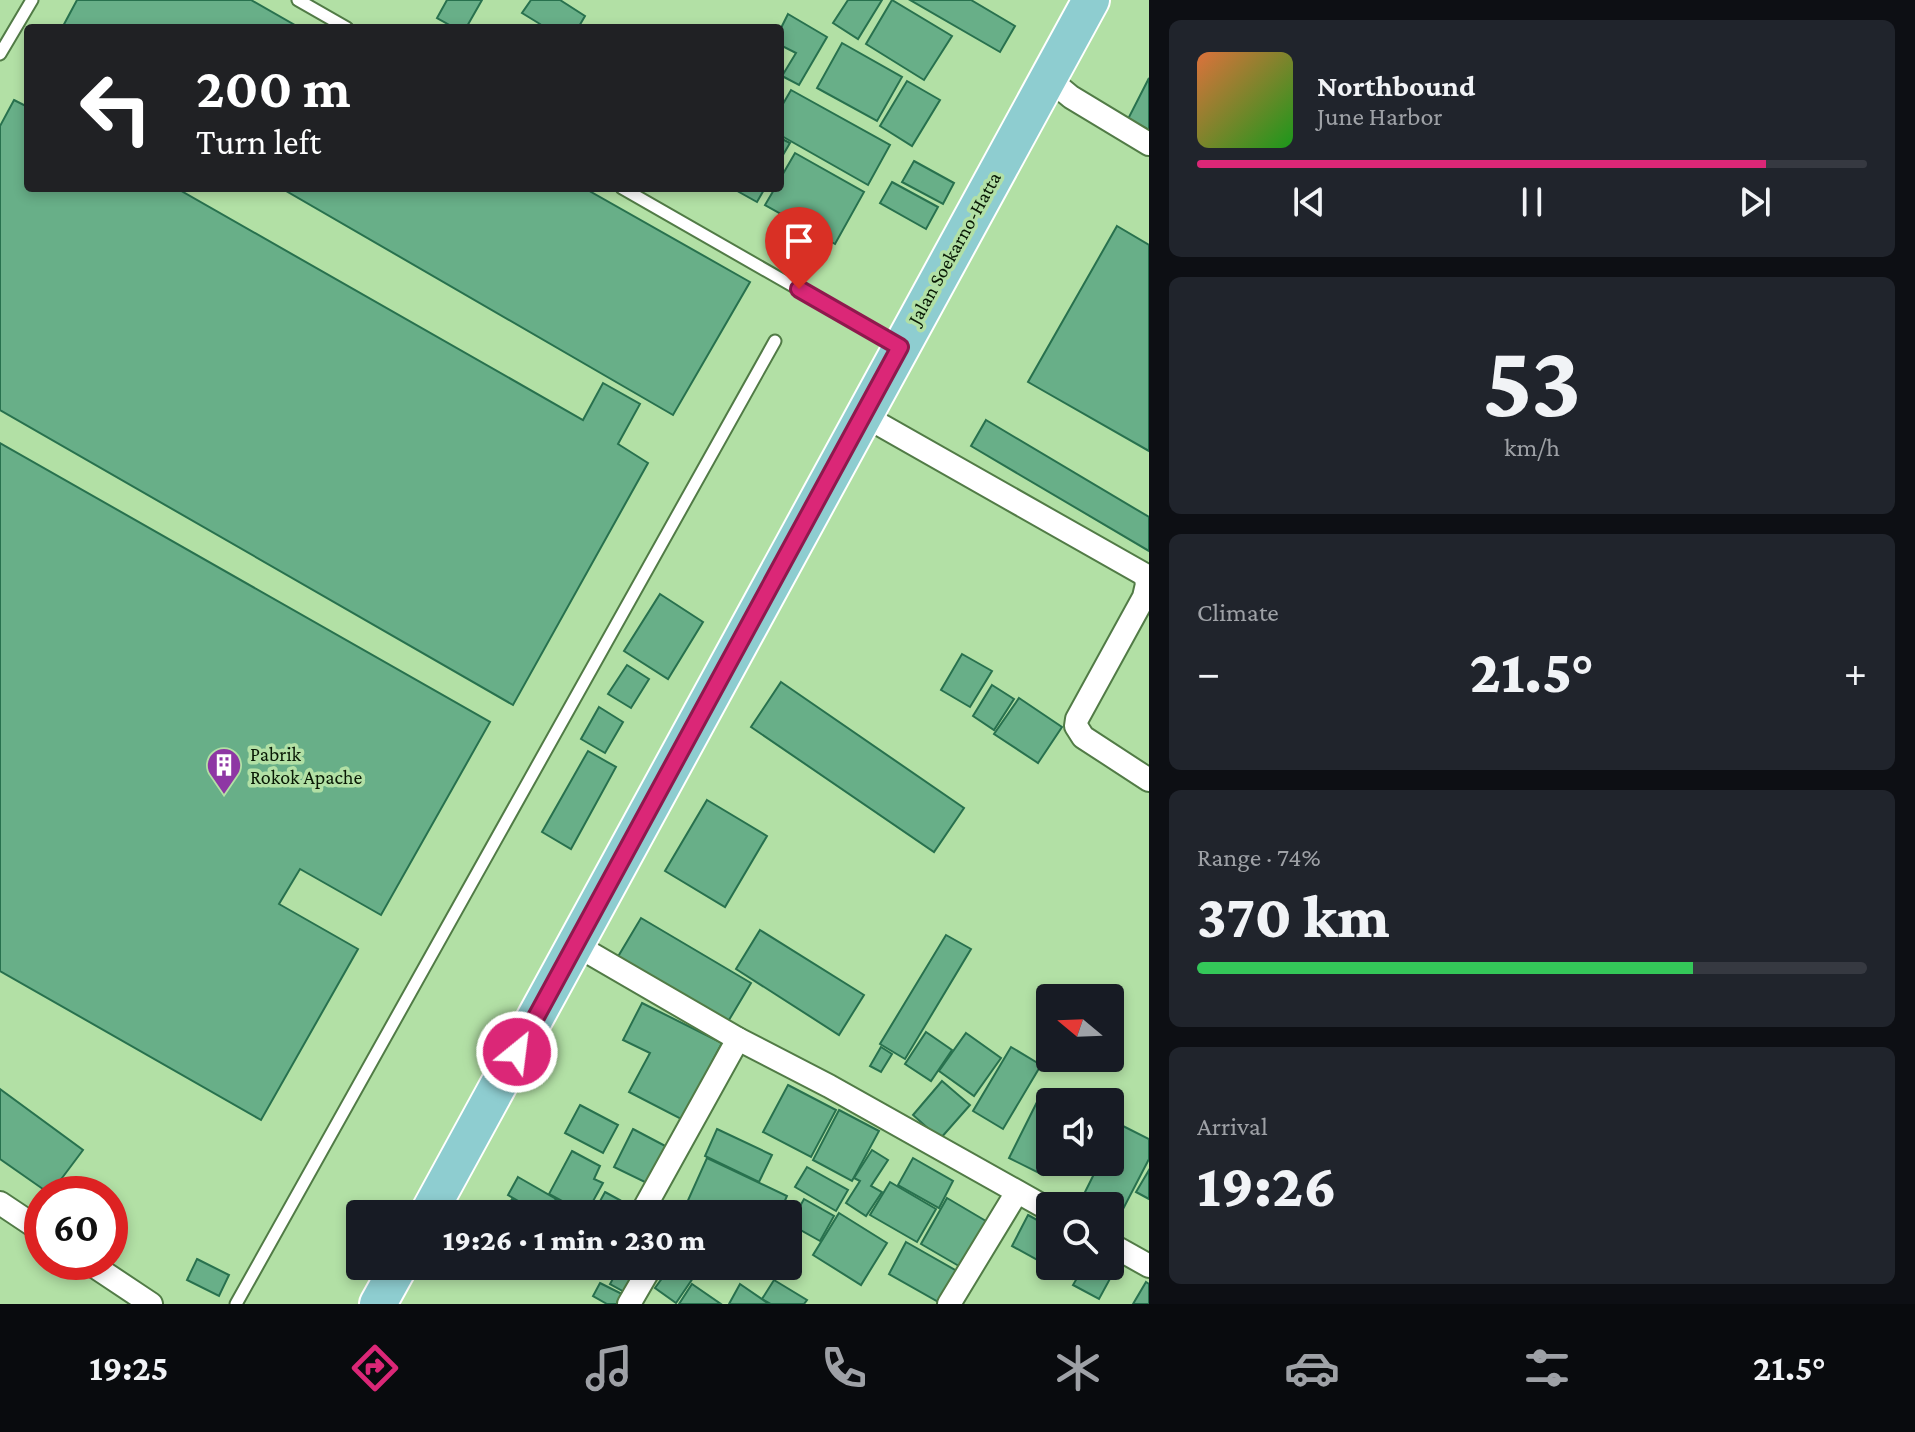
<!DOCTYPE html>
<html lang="en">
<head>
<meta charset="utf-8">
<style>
  :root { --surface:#171b24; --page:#20242c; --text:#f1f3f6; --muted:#9ea1a6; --line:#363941; --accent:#db2777 }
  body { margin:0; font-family:"Crimson Pro",serif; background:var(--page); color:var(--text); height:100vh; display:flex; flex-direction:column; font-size:30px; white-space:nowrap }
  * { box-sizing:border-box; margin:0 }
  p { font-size:26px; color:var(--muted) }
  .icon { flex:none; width:44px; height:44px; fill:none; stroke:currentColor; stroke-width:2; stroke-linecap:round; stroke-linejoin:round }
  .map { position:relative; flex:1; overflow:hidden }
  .drawer { display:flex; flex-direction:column; gap:20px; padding:20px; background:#0d0f14; width:766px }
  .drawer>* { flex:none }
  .banner { position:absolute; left:24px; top:24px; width:760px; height:168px; border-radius:8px; box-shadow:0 4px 12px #0003; background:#202124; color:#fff; overflow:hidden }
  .needle { width:52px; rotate:289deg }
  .buttons { position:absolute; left:1036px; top:984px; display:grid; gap:16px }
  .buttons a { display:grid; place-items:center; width:88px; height:88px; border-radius:8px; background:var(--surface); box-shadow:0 4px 12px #0003; font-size:40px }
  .speed { position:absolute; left:24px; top:1176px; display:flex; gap:16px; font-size:40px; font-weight:700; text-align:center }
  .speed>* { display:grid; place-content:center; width:104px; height:104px; border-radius:50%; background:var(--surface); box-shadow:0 4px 12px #0003; line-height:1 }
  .speed .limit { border:12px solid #d22; background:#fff; color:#111 }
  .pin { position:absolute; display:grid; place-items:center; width:68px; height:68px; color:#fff; margin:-82px -34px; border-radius:50% 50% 50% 0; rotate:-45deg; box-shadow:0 0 8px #0007 }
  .pin .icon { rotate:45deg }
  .me { position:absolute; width:88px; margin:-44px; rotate:29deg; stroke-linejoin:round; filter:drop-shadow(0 0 6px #0008) }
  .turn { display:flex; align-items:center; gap:28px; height:168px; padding:0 40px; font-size:36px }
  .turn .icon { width:104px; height:104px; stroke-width:2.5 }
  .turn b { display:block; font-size:56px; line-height:68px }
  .big { font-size:60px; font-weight:800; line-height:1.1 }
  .drawer .tile { flex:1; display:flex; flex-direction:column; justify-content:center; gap:12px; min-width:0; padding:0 28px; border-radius:12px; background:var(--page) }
  .drawer .dial { align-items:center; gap:0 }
  .dial b { font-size:104px; line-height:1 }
  .song { display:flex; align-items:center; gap:24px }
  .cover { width:96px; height:96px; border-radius:12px; background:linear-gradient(135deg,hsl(20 70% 55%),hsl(120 70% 35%)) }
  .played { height:8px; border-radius:4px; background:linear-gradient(90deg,var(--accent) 85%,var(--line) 85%) }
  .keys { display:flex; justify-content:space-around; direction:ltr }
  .heat { display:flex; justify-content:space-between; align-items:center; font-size:44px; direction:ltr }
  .charge { height:12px; border-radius:6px; background:linear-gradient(90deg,#34c759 74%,var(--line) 0) }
  .trip { position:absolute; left:346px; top:1200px; width:456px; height:80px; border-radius:8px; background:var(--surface); box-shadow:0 4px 12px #0003; font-weight:800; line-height:80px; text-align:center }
  .tab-bar { display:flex; height:128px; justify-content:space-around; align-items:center; background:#090b0e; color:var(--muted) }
  .tab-bar .icon { width:56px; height:56px }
  .tab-bar .current { color:var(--accent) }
  .tab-bar b { font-size:36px; color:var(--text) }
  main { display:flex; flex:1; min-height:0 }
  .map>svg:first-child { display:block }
  .building { fill:#68af88; stroke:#28714e; stroke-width:2 }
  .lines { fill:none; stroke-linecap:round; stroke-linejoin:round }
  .lane-casing { stroke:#517b46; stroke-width:15 }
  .street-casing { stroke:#517b46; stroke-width:26 }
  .primary-casing { stroke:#fff; stroke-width:40 }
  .lane { stroke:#fff; stroke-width:11 }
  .street { stroke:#fff; stroke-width:22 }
  .primary { stroke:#8ecdd0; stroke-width:36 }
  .route-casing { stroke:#8e194d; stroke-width:20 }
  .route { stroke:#db2777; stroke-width:14 }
  .labels { text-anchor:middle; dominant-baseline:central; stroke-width:7; stroke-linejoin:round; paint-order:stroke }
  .street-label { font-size:20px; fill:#091905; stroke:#b2e0a5 }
  .poi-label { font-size:20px; fill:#091905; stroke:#b2e0a5; text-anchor:start }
</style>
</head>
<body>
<main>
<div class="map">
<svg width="1149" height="1304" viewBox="0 0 1149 1304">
  <rect width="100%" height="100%" fill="#b2e0a5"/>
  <g class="building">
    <path d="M77 0H251L300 28H62Z"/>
    <path d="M447 0H482L466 28H455L437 18Z"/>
    <path d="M531 0H560L585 16 578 28H538L540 24 522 13Z"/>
    <path d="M848 0H882L858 39 833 23Z"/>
    <path d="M892 0 952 36 924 80 866 44Z"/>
    <path d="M910 0H971L1015 26 1000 52Z"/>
    <path d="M788 14 827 37 799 85 782 76 796 53 780 45V30Z"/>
    <path d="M842 43 902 77 877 121 817 88Z"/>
    <path d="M1149 78V130L1128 119Z"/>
    <path d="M907 81 940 100 912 146 880 126Z"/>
    <path d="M791 90 890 145 868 185 780 135V109Z"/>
    <path d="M14 100 28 107V188H176L583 420 603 383 640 404 618 444 648 463 513 705 0 410V126Z"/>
    <path d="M780 138 790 143 780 160Z"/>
    <path d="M795 153 864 192 835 244 765 205 775 188H780V179Z"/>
    <path d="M914 161 954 183 943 204 902 182Z"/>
    <path d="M892 182 938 207 926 229 880 203Z"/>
    <path d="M281 188H584L750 282 673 415Z"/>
    <path d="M732 188H765L757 202Z"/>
    <path d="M1117 226 1149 245V451L1028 382Z"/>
    <path d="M986 420 1149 517V551L971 446Z"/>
    <path d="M0 443 490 722 381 915 300 869 279 904 358 949 261 1120 0 971Z"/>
    <path d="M660 594 703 622 668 679 624 651Z"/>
    <path d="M962 654 992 671 970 707 941 690Z"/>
    <path d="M627 665 649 679 631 708 608 694Z"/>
    <path d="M781 682 964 808 934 852 751 727Z"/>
    <path d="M992 685 1014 699 994 730 973 716Z"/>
    <path d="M1019 698 1062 727 1038 763 994 734Z"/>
    <path d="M599 707 623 722 605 753 581 739Z"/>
    <path d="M588 751 616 767 571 849 542 832Z"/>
    <path d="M707 800 767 836 725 907 665 871Z"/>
    <path d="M641 918 751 983 726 1025 616 960Z"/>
    <path d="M760 930 864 995 839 1035 736 969Z"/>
    <path d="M946 935 971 949 905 1059 880 1044Z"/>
    <path d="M642 1003 722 1043 712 1062 715 1064 685 1121 629 1092 650 1053 623 1040Z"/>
    <path d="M926 1032 952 1050 931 1081 905 1064Z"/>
    <path d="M966 1033 1001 1058 974 1096 939 1071Z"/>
    <path d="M881 1047 892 1054 881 1072 870 1066Z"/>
    <path d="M1011 1047 1041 1065 1003 1129 973 1111Z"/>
    <path d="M942 1081 970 1105 940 1139 913 1115Z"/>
    <path d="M788 1085 836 1110 811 1157 763 1132Z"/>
    <path d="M0 1089 83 1150 50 1194 0 1159Z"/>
    <path d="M1040 1096 1053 1102H1050V1162L1043 1175 1009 1158Z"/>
    <path d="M580 1105 618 1125 603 1153 565 1133Z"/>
    <path d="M839 1110 879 1131 852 1181 813 1160Z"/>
    <path d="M1119 1124 1149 1139V1159L1121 1213 1084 1194 1100 1162H1110V1143Z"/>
    <path d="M633 1129 671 1149 653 1186 614 1167Z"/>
    <path d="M717 1129 772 1155 759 1182 705 1156Z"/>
    <path d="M872 1150 888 1160 871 1186 882 1192 866 1216 846 1203 860 1181 854 1178Z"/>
    <path d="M572 1151 600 1166 594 1179 603 1183 586 1214 549 1194Z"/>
    <path d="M707 1158 787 1196 779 1214H700L685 1207Z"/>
    <path d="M913 1158 953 1181 939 1208 898 1185Z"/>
    <path d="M807 1167 848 1190 836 1211 795 1187Z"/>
    <path d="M1149 1170V1199L1136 1192Z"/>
    <path d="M518 1177 556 1199 548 1214H541L508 1195Z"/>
    <path d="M890 1182 936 1209 917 1242 870 1215Z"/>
    <path d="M605 1192 640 1211 638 1214H593Z"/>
    <path d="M947 1198 991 1224 964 1269 921 1244Z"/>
    <path d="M512 1199 538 1214H503Z"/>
    <path d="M556 1199 583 1214H548Z"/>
    <path d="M804 1199 834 1216 820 1241 790 1224Z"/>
    <path d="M839 1213 887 1243 861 1285 813 1255Z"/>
    <path d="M1028 1215 1050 1227V1266H1079L1072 1279 1012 1246Z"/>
    <path d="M906 1242 964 1275 942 1304 889 1274Z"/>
    <path d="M197 1259 229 1275 219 1296 187 1280Z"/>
    <path d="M1110 1260 1118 1264 1099 1299 1073 1285 1084 1266H1110Z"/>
    <path d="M620 1266H643L628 1294 610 1284Z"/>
    <path d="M671 1266H677L693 1278 676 1303 655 1288Z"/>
    <path d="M774 1280 807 1300 804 1304H771L762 1299Z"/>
    <path d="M1146 1282 1149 1284V1304H1133Z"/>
    <path d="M600 1283 626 1296 622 1304H607L593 1296Z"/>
    <path d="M692 1284 721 1304H679Z"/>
    <path d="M740 1284 769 1304H729Z"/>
  </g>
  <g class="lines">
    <g class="lane-casing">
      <g id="lane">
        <path d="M298 0 347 28"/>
        <path d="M0 54 32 0"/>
        <path d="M622 188 896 345"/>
        <path d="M236 1304 775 341"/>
      </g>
    </g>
    <g class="street-casing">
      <g id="street">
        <path d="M1048 78 1071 97 1149 144"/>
        <path d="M863 415 1145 575 1147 584 1144 597 1077 719 1076 726 1083 737 1149 780"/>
        <path d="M576 945 738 1039 829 1086 1050 1210"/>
        <path d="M0 1203 42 1231"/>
        <path d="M641 1214 738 1039"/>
        <path d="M1110 1244 1149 1266"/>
        <path d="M88 1262 151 1304"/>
        <path d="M629 1304 651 1266"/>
        <path d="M949 1304 1017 1192"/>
      </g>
    </g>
    <g class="primary-casing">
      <g id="primary">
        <path d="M428 1214 1091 0"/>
        <path d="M378 1304 399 1266"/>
      </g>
    </g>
    <use href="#lane" class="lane"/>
    <use href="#street" class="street"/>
    <use href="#primary" class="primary"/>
  </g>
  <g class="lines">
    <g class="route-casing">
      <path id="route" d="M517 1052 900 347 799 289"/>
    </g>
    <use href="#route" class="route"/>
  </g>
  <defs>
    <g id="building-pin" transform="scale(1.8)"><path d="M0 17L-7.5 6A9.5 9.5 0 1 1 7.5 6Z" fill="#8e37a4" stroke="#b2e0a5"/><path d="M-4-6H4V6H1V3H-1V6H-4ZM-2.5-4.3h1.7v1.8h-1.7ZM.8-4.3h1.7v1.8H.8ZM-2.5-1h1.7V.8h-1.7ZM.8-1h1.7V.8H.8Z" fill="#fff"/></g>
  </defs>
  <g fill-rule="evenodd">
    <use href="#building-pin" x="224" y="765"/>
  </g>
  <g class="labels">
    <g class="street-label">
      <text transform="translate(954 248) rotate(-61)">Jalan Soekarno-Hatta</text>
    </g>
    <g class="poi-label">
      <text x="250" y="754">Pabrik<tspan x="250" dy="23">Rokok Apache</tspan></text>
    </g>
  </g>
</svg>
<div class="buttons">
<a><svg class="needle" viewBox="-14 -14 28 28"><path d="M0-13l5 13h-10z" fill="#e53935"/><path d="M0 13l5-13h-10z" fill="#9ea1a6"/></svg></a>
<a><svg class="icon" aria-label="sound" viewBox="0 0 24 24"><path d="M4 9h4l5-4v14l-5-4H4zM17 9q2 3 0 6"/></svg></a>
<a><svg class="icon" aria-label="search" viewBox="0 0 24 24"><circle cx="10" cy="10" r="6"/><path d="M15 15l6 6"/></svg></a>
</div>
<div class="speed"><div class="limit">60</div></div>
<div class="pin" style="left:799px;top:289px;background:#d93025"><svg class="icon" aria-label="arrive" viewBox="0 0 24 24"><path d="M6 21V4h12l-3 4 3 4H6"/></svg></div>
<svg class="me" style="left:517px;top:1052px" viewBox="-20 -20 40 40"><circle r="17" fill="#db2777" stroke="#fff" stroke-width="3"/><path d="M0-11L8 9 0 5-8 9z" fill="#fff"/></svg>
<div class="trip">19:26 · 1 min · 230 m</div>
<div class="banner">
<div class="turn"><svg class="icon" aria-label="left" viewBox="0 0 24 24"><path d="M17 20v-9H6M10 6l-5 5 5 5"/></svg><div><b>200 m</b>Turn left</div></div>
</div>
</div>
<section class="drawer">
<div class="tile">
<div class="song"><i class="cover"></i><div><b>Northbound</b><p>June Harbor</p></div></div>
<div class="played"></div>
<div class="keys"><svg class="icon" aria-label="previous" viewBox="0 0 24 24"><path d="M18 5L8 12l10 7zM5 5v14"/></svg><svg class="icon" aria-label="pause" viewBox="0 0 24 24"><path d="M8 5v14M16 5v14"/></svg><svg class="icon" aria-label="next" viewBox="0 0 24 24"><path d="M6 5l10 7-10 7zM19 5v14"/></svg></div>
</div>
<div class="tile dial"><b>53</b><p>km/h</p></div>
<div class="tile"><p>Climate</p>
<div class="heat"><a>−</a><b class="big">21.5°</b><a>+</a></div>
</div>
<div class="tile"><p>Range · 74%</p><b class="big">370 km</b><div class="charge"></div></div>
<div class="tile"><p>Arrival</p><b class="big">19:26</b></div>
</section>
</main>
<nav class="tab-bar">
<b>19:25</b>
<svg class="icon current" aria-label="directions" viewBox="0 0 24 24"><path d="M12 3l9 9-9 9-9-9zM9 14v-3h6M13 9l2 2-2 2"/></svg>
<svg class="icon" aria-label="music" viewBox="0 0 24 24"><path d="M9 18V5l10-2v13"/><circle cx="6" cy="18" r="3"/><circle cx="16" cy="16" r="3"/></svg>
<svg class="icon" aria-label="phone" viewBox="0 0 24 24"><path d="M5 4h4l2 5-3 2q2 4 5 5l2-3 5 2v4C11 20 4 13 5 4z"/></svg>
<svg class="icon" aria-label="climate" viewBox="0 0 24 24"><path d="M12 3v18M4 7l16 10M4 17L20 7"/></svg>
<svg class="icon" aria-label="car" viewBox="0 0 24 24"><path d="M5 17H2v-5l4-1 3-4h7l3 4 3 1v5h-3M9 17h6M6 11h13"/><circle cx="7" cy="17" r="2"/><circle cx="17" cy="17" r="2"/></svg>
<svg class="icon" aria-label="filters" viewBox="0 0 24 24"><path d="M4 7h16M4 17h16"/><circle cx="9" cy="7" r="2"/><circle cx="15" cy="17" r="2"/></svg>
<b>21.5°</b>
</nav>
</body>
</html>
